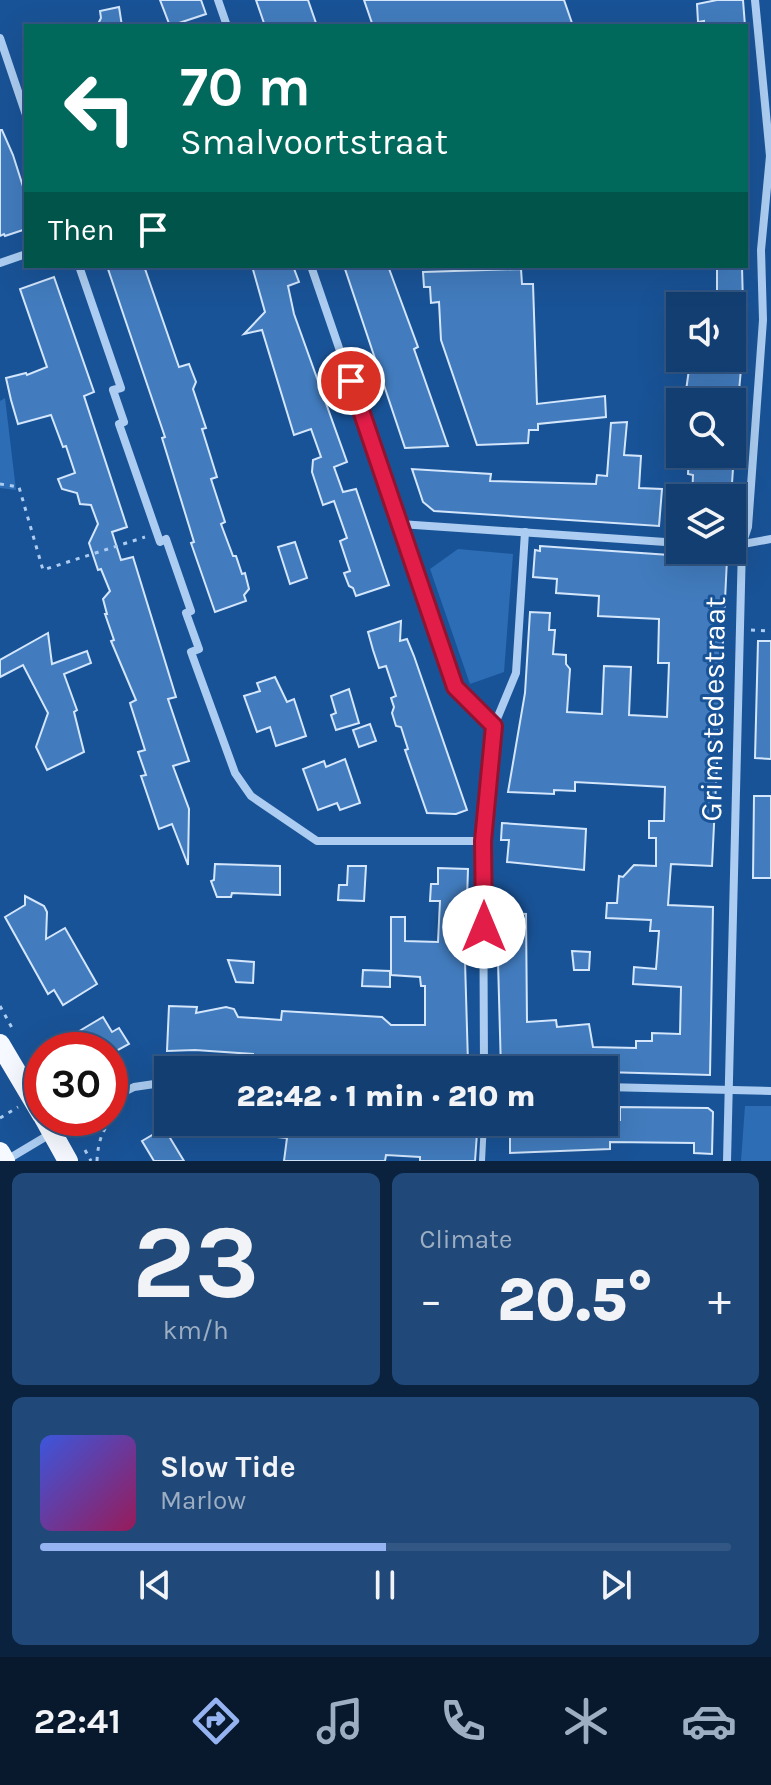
<!DOCTYPE html>
<html lang="en">
<head>
<meta charset="utf-8">
<style>
  :root { --surface:#133e71; --page:#204979; --text:#f1f3f6; --muted:#9daec3; --line:#325784; --accent:#95b2f1 }
  body { margin:0; font-family:Karla,sans-serif; background:var(--page); color:var(--text); height:100vh; display:flex; flex-direction:column; font-size:30px; white-space:nowrap }
  * { box-sizing:border-box; margin:0 }
  p { font-size:26px; color:var(--muted) }
  .icon { flex:none; width:44px; height:44px; fill:none; stroke:currentColor; stroke-width:2; stroke-linecap:round; stroke-linejoin:round }
  .map { position:relative; height:1161px; overflow:hidden }
  .drawer { display:flex; flex-direction:column; gap:12px; padding:12px; background:#0a223e; flex:1 }
  .drawer>* { flex:none }
  .top-card { position:absolute; left:24px; top:24px; width:724px; height:244px; border-radius:0px; box-shadow:0 8px 32px #0002,0 0 0 2px var(--line); background:#00695c; color:#fff; overflow:hidden }
  .controls { position:absolute; left:666px; top:292px; display:grid; gap:16px }
  .controls a { display:grid; place-items:center; width:80px; height:80px; border-radius:0px; background:var(--surface); box-shadow:0 8px 32px #0002,0 0 0 2px var(--line); font-size:40px }
  .speed { position:absolute; left:24px; top:1032px; display:flex; gap:16px; font-size:40px; font-weight:700; text-align:center }
  .speed>* { display:grid; place-content:center; width:104px; height:104px; border-radius:50%; background:var(--surface); box-shadow:0 8px 32px #0002,0 0 0 2px var(--line); line-height:1 }
  .speed .limit { border:12px solid #d22; background:#fff; color:#111 }
  .pin { position:absolute; display:grid; place-items:center; width:68px; height:68px; color:#fff; margin:-34px; border:4px solid #fff; border-radius:50%; box-shadow:0 2px 8px #0007 }
  .me { position:absolute; width:88px; margin:-44px; rotate:0deg; stroke-linejoin:round; filter:drop-shadow(0 0 6px #0008) }
  .turn { display:flex; align-items:center; gap:28px; height:168px; padding:0 24px; font-size:36px }
  .turn .icon { width:104px; height:104px; stroke-width:2.5 }
  .turn b { display:block; font-size:56px; line-height:68px }
  .then { display:flex; align-items:center; height:76px; padding:0 24px; background:#0003; gap:16px; font-size:30px }
  .big { font-size:60px; font-weight:800; line-height:1.1 }
  .drawer .widget { flex:1; display:flex; flex-direction:column; justify-content:center; gap:12px; min-width:0; padding:0 28px; border-radius:12px; background:var(--page) }
  .drawer .dial { align-items:center; gap:0 }
  .dial b { font-size:104px; line-height:1 }
  .song { display:flex; align-items:center; gap:24px }
  .cover { width:96px; height:96px; border-radius:12px; background:linear-gradient(135deg,hsl(230 70% 55%),hsl(330 70% 35%)) }
  .played { height:8px; border-radius:4px; background:linear-gradient(90deg,var(--accent) 50%,var(--line) 50%) }
  .keys { display:flex; justify-content:space-around; direction:ltr }
  .heat { display:flex; justify-content:space-between; align-items:center; font-size:44px; direction:ltr }
  .drawer .tiles { flex:1; display:grid; gap:12px; grid-template-columns:1fr 1fr }
  .widget:last-child { grid-column:span 2 }
  .trip { position:absolute; left:154px; top:1056px; width:464px; height:80px; border-radius:0px; background:var(--surface); box-shadow:0 8px 32px #0002,0 0 0 2px var(--line); font-weight:800; line-height:80px; text-align:center }
  .tabs { display:flex; height:128px; justify-content:space-around; align-items:center; background:#08192d; color:var(--muted) }
  .tabs .icon { width:56px; height:56px }
  .tabs .on { color:var(--accent) }
  .tabs b { font-size:36px; color:var(--text) }
  .map>svg:first-child { display:block }
  .green { fill:#2c6db5 }
  .building { fill:#427cbe; stroke:#d3e6fc; stroke-width:2 }
  .lines { fill:none; stroke-linecap:round; stroke-linejoin:round }
  .path { stroke:#accdf1; stroke-width:3; stroke-dasharray:4 6; stroke-linecap:butt }
  .lane { stroke:#accdf1; stroke-width:6 }
  .street { stroke:#accdf1; stroke-width:8 }
  .primary { stroke:#f6f9ff; stroke-width:20 }
  .route-casing { stroke:#92132f; stroke-width:20 }
  .route { stroke:#e11d48; stroke-width:14 }
  .labels { text-anchor:middle; dominant-baseline:central; stroke-width:6; stroke-linejoin:round; paint-order:stroke }
  .street-label { font-size:30px; fill:#fff; stroke:#195397 }
</style>
</head>
<body>
<div class="map">
<svg width="771" height="1161" viewBox="0 0 771 1161">
  <rect width="100%" height="100%" fill="#195397"/>
  <g class="green">
    <path d="M5 398 16 490 0 488V401Z"/>
    <path d="M458 549 513 554 504 672 470 684 430 569Z"/>
    <path d="M745 1106H771V1161H741Z"/>
  </g>
  <g class="building">
    <path d="M160 0H201L206 14 170 26Z"/>
    <path d="M256 0H308L317 26H265Z"/>
    <path d="M364 0H564L573 26H373Z"/>
    <path d="M717 0H743L745 26H704V21L698 22 697 4Z"/>
    <path d="M119 7 122 26H97L101 18 100 11Z"/>
    <path d="M0 130H2L13 155 26 196V229L5 236 4 234 0 236Z"/>
    <path d="M107 266H144L179 367 189 364 196 382 193 389 206 428 202 429 217 477 211 479 225 522 221 524 233 556H236L242 574 245 573 249 589 244 595 246 601 215 612 191 543 194 542 162 438 165 437Z"/>
    <path d="M252 266H293L299 282 288 286 294 314 347 462 334 467 343 492 356 489 389 585 356 596 353 588 349 586 344 573 350 571 340 541 347 538 334 501 323 505 312 472 313 460 321 457 311 429 294 435 262 330 244 334 265 312Z"/>
    <path d="M344 266H388L418 347 414 349 448 446 405 448Z"/>
    <path d="M717 266H742L743 306H693V292L717 291Z"/>
    <path d="M521 269 522 284H533L537 404 605 396 606 417 538 424V430H529L528 443 477 445 441 340 439 302 431 303 430 287H424L423 272Z"/>
    <path d="M54 277 94 392 84 396 127 527 112 532 121 560 133 557 176 697 168 699 189 761 173 766 189 809 188 865 172 824 159 829 141 776 146 775 138 752 145 750 130 703 136 700 111 641 114 640 105 614H107L103 599 110 591 101 569 98 570 89 543 98 524 91 505 80 504 77 493 62 489 58 479 75 473 66 446 63 447 51 415 18 424 11 400 6 378 26 373 27 375 47 367 20 289Z"/>
    <path d="M714 358H742L738 402H688V398H685L690 362 714 366Z"/>
    <path d="M627 422 624 455 641 456 639 488 662 489 659 526 434 511 423 502 412 469 491 474 490 481 596 484 597 475 607 476 611 423Z"/>
    <path d="M709 454H734L731 498H692L693 475 688 474 689 455 709 457Z"/>
    <path d="M295 542 307 578 290 584 278 547Z"/>
    <path d="M540 546 727 559 712 866 671 864 668 905 713 907 710 1075 604 1072V1070H501L498 961 499 912 526 914 527 1022 556 1020 557 1027 589 1024 593 1047 636 1048V1041H652V1033L680 1034 681 987 633 984 634 967 656 969 659 931H650L651 920 606 918 607 903H617L619 876 623 877 634 865 656 866V838H649V821H664L665 787 575 782V791L554 790V794L508 792 525 693 530 612 550 613 549 630H555L553 654 566 655V664L570 669 567 712 602 714 604 666 631 667 629 715 667 717 669 663H658L659 619 598 616 599 596 556 593 557 579 533 577 535 550 540 551Z"/>
    <path d="M401 621 400 641 407 639 414 656 467 810 456 814 427 813 405 750 408 749 401 727 396 726 392 713 394 707 391 698 396 696 386 666 379 668 373 650 368 632Z"/>
    <path d="M48 633 52 664 87 651 91 663 64 674 77 710 74 712 84 752 47 770 36 747 48 713 23 665 0 677V660Z"/>
    <path d="M758 641H771V759L755 758Z"/>
    <path d="M275 677 287 702 294 699 306 736 276 746 270 727 257 732 244 696 260 691 257 683Z"/>
    <path d="M349 689 359 723 336 730 331 715 336 713 331 696Z"/>
    <path d="M370 724 376 741 359 747 353 730Z"/>
    <path d="M345 759 360 803 340 810 337 803 318 810 303 769 324 761 326 767Z"/>
    <path d="M754 796H771V878H753Z"/>
    <path d="M502 823 586 829 584 870 507 862 509 840H501Z"/>
    <path d="M215 864 280 866V895L232 893 231 897H217L211 881 214 880Z"/>
    <path d="M348 866H366L364 901 338 900 339 885H347Z"/>
    <path d="M438 868 468 869 465 961 468 1063 376 1064 253 1057V1054L195 1050 167 1051 169 1006 197 1007 196 1013 226 1007 234 1009 238 1017 281 1020 282 1011 382 1017 391 1025H425V986H421L420 977 391 975V917H405V941L438 942 440 901H430L431 884H438Z"/>
    <path d="M25 896 44 906 47 912 46 939 65 928 97 984 63 1005 54 990 48 994 5 917 25 905Z"/>
    <path d="M572 951 590 952 589 970H574Z"/>
    <path d="M228 960 254 962 253 983 236 982Z"/>
    <path d="M363 970 390 971V987L362 986Z"/>
    <path d="M103 1017 112 1032 119 1028 129 1044 118 1050H86L76 1033Z"/>
    <path d="M620 1107 708 1108 713 1112 712 1154 694 1153V1143L610 1142V1149L510 1153V1128H513V1122L620 1120Z"/>
    <path d="M280 1122H338L422 1132 423 1126 477 1133 475 1161H420V1157L386 1155 385 1161H284L287 1138 278 1137Z"/>
    <path d="M164 1128 184 1161H154L142 1141Z"/>
  </g>
  <g class="lines">
    <g class="path">
      <path d="M0 484 19 487 43 570 145 537"/>
      <path d="M751 630 771 631"/>
      <path d="M0 1006 12 1028"/>
      <path d="M34 1061 42 1070"/>
      <path d="M0 1118 18 1107"/>
      <path d="M85 1150 91 1161"/>
      <path d="M97 1161C98 1139 104 1124 122 1109"/>
    </g>
    <path class="lane" d="M482 1161 484 1122"/>
    <g class="street">
      <path d="M218 0 227 26"/>
      <path d="M0 38 26 115"/>
      <path d="M0 263 26 254"/>
      <path d="M79 266 121 388 113 390 124 422 119 424 160 542 166 539 191 611 186 613 199 649 191 652 235 773 251 796 317 841H483"/>
      <path d="M311 266 455 687 494 726"/>
      <path d="M400 524 680 543"/>
      <path d="M732 546 771 539"/>
      <path d="M484 1070 483 841 494 726 516 673 525 532"/>
      <path d="M604 1087 771 1091"/>
      <path d="M110 1099 134 1087 168 1082"/>
      <path d="M5 1161 77 1118"/>
      <path d="M727 1161 742 545 748 527 763 320 761 250 770 156 755 0"/>
    </g>
    <g class="primary">
      <path d="M0 1044 42 1115"/>
      <path d="M44 1118 68 1161"/>
      <path d="M0 1152 5 1161"/>
    </g>
  </g>
  <g class="lines">
    <g class="route-casing">
      <path id="route" d="M351 381 455 687 494 726 483 841 484 927"/>
    </g>
    <use href="#route" class="route"/>
  </g>
  <g class="labels">
    <g class="street-label">
      <text transform="translate(713 709) rotate(-89)">Grimstedestraat</text>
    </g>
  </g>
</svg>
<div class="controls">
<a><svg class="icon" aria-label="sound" viewBox="0 0 24 24"><path d="M4 9h4l5-4v14l-5-4H4zM17 9q2 3 0 6"/></svg></a>
<a><svg class="icon" aria-label="search" viewBox="0 0 24 24"><circle cx="10" cy="10" r="6"/><path d="M15 15l6 6"/></svg></a>
<a><svg class="icon" aria-label="layers" viewBox="0 0 24 24"><path d="M12 4l9 5-9 5-9-5zM3 14l9 5 9-5"/></svg></a>
</div>
<div class="speed"><div class="limit">30</div></div>
<div class="pin" style="left:351px;top:381px;background:#d93025"><svg class="icon" aria-label="arrive" viewBox="0 0 24 24"><path d="M6 21V4h12l-3 4 3 4H6"/></svg></div>
<svg class="me" style="left:484px;top:927px" viewBox="-20 -20 40 40"><circle r="19" fill="#fff"/><path d="M0-13L10 11 0 6-10 11z" fill="#e11d48"/></svg>
<div class="trip">22:42 · 1 min · 210 m</div>
<div class="top-card">
<div class="turn"><svg class="icon" aria-label="left" viewBox="0 0 24 24"><path d="M17 20v-9H6M10 6l-5 5 5 5"/></svg><div><b>70 m</b>Smalvoortstraat</div></div>
<div class="then">Then<svg class="icon" aria-label="arrive" viewBox="0 0 24 24"><path d="M6 21V4h12l-3 4 3 4H6"/></svg></div>
</div>
</div>
<section class="drawer">
<div class="tiles">
<div class="widget dial"><b>23</b><p>km/h</p></div>
<div class="widget"><p>Climate</p>
<div class="heat"><a>−</a><b class="big">20.5°</b><a>+</a></div>
</div>
<div class="widget">
<div class="song"><i class="cover"></i><div><b>Slow Tide</b><p>Marlow</p></div></div>
<div class="played"></div>
<div class="keys"><svg class="icon" aria-label="previous" viewBox="0 0 24 24"><path d="M18 5L8 12l10 7zM5 5v14"/></svg><svg class="icon" aria-label="pause" viewBox="0 0 24 24"><path d="M8 5v14M16 5v14"/></svg><svg class="icon" aria-label="next" viewBox="0 0 24 24"><path d="M6 5l10 7-10 7zM19 5v14"/></svg></div>
</div>
</div>
</section>
<nav class="tabs">
<b>22:41</b>
<svg class="icon on" aria-label="directions" viewBox="0 0 24 24"><path d="M12 3l9 9-9 9-9-9zM9 14v-3h6M13 9l2 2-2 2"/></svg>
<svg class="icon" aria-label="music" viewBox="0 0 24 24"><path d="M9 18V5l10-2v13"/><circle cx="6" cy="18" r="3"/><circle cx="16" cy="16" r="3"/></svg>
<svg class="icon" aria-label="phone" viewBox="0 0 24 24"><path d="M5 4h4l2 5-3 2q2 4 5 5l2-3 5 2v4C11 20 4 13 5 4z"/></svg>
<svg class="icon" aria-label="climate" viewBox="0 0 24 24"><path d="M12 3v18M4 7l16 10M4 17L20 7"/></svg>
<svg class="icon" aria-label="car" viewBox="0 0 24 24"><path d="M5 17H2v-5l4-1 3-4h7l3 4 3 1v5h-3M9 17h6M6 11h13"/><circle cx="7" cy="17" r="2"/><circle cx="17" cy="17" r="2"/></svg>
</nav>
</body>
</html>
